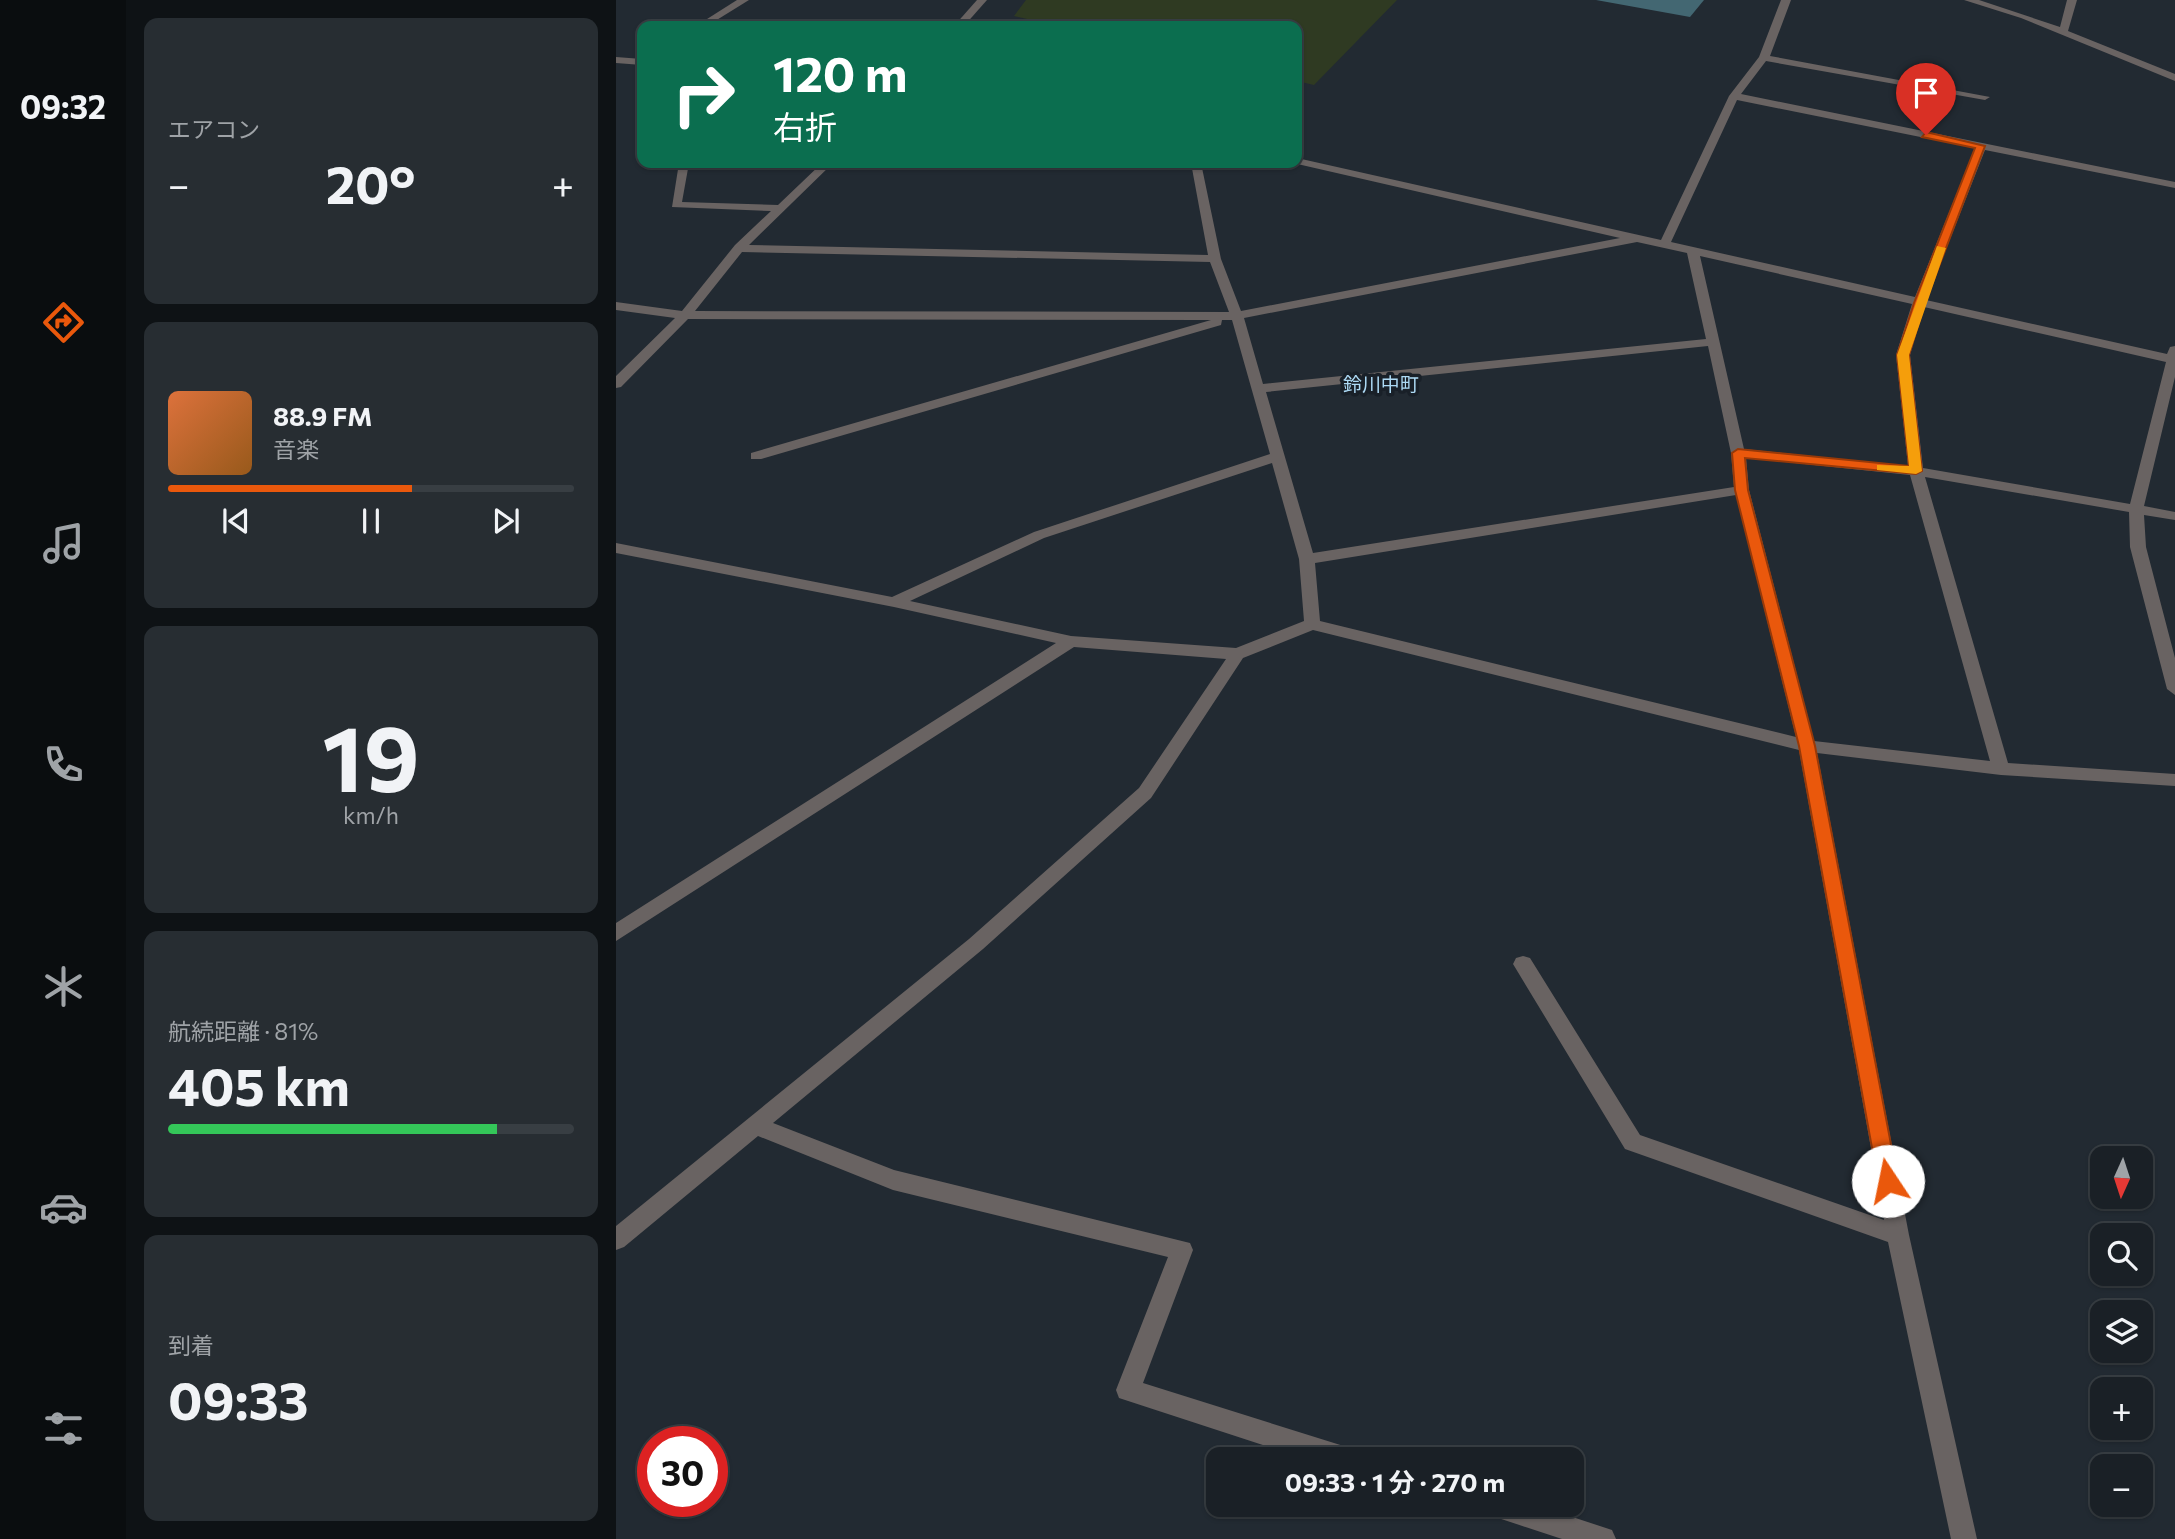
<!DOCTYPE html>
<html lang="ja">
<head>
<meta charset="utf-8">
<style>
  :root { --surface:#1a2026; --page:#272d32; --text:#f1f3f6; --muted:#9fa3a7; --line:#383e43; --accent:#ea580c }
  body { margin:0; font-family:Commissioner,"Noto Sans JP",sans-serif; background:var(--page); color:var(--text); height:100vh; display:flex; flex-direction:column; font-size:26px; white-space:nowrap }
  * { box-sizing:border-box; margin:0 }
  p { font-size:23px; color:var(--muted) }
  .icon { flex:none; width:38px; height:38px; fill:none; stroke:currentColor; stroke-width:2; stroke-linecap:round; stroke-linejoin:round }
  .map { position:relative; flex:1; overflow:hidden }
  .details { display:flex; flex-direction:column; gap:18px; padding:18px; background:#0e1215; width:490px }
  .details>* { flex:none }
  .top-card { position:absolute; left:21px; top:21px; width:665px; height:147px; border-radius:14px; box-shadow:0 2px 5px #0004,0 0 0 2px var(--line); background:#0b6e4f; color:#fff; overflow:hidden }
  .needle { width:46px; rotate:183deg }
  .controls { position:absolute; left:1474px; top:1146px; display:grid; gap:14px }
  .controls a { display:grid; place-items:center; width:63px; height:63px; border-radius:14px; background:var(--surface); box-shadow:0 2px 5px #0004,0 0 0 2px var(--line); font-size:35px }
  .speed { position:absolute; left:21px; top:1426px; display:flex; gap:14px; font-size:35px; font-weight:700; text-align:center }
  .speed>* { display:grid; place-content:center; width:91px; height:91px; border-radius:50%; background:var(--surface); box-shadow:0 2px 5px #0004,0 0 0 2px var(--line); line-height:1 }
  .speed .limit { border:10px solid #d22; background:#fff; color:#111 }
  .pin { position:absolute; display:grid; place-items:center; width:60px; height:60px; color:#fff; margin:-72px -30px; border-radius:50% 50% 50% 0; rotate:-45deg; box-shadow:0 0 7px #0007 }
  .pin .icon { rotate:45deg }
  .me { position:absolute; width:77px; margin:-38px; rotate:349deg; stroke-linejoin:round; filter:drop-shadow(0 0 5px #0008) }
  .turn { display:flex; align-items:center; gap:24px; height:147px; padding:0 21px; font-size:32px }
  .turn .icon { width:91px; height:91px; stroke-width:2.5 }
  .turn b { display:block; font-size:49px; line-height:60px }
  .big { font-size:52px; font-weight:700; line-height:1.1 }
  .details .tile { flex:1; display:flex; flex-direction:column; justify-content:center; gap:10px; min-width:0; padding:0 24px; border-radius:14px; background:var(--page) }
  .details .dial { align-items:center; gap:0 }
  .dial b { font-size:91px; line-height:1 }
  .song { display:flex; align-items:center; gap:21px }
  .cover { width:84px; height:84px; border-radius:10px; background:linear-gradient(135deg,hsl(20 70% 55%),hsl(30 70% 35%)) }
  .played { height:7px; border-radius:4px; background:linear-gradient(90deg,var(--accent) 60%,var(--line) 60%) }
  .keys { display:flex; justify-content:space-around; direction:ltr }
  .heat { display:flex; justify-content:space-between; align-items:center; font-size:38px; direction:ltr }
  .charge { height:10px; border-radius:5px; background:linear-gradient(90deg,#34c759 81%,var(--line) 0) }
  .trip { position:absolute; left:590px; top:1447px; width:378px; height:70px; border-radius:14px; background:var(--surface); box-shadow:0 2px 5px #0004,0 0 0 2px var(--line); font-weight:700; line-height:70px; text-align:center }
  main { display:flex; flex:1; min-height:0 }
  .tab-bar { display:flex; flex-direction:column; width:126px; justify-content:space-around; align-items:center; background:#0a0d0f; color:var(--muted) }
  .tab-bar .icon { width:49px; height:49px }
  .tab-bar .selected { color:var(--accent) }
  .tab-bar b { font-size:32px; color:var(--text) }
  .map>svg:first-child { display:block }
  .green { fill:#2f3a22 }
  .water { fill:#436772 }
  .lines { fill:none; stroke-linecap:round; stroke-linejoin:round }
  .minor { fill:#696362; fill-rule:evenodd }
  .route { fill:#ea580c; stroke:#983908; stroke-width:2 }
  .slow { fill:#f59e0b }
  .labels { text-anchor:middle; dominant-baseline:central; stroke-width:7; stroke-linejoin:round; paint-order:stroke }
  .far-quarter-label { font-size:19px; fill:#addaf5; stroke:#192028 }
</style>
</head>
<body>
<main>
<nav class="tab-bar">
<b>09:32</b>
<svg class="icon selected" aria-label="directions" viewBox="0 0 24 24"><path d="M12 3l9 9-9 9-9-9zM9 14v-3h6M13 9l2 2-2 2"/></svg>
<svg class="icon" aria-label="music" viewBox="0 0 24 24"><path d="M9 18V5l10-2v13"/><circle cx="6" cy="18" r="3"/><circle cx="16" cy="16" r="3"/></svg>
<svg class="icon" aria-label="phone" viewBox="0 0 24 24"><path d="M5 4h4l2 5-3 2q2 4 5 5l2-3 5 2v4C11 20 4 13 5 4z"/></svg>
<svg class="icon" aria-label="climate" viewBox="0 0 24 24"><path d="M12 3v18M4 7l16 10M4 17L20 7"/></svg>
<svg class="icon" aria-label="car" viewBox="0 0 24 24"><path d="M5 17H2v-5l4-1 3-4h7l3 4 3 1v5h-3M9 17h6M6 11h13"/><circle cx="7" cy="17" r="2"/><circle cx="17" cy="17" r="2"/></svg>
<svg class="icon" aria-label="filters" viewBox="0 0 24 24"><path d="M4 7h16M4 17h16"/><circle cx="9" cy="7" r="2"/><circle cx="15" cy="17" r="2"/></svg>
</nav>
<section class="details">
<div class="tile"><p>エアコン</p>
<div class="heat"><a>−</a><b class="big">20°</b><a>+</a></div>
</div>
<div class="tile">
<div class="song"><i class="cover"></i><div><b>88.9 FM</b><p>音楽</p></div></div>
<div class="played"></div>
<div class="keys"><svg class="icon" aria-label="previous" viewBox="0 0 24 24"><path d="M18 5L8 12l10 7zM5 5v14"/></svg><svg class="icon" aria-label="pause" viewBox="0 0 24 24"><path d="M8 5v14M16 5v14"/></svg><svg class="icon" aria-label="next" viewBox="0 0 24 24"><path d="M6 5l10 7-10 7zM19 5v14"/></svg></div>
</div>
<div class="tile dial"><b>19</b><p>km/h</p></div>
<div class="tile"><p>航続距離 · 81%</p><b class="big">405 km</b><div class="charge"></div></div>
<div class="tile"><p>到着</p><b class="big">09:33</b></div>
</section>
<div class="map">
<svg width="1559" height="1539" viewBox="0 0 1559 1539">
  <rect width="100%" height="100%" fill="#222a32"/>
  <path class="green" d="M410 0H781L698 85 681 81V26H442L398 16Z"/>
  <path class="water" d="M980 0H1088L1074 17Z"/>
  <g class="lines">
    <g class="minor">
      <path d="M121 0H133L91 26H80Z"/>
      <path d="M361 0H371L348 26H338Z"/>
      <path d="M1165 0H1175L1154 56 1374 97 1369 100 1150 61 1125 94 1559 182V188L1369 150 1310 300 1551 354 1554 347 1559 346V377L1528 506 1559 512V520L1528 515 1530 547 1559 658V695L1551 689 1514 547 1513 512 1309 477 1392 763 1559 774V786L1385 775 1201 753 1293 1235 1361 1539H1335L1272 1242 1009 1149 897 964 900 958 907 956 914 958 1024 1135 1268 1220 1183 750 697 630 627 658 535 798 367 949 157 1123 278 1170 574 1243 577 1250 527 1383 734 1448 743 1451 746 1460H693L503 1398 500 1390 552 1257 277 1190 142 1136 8 1247 0 1250V1226L353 939 523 788 610 659 458 647 0 941V923L440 643 278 607 0 553V543L276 597 418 532 654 454 616 320H606L605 325 145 459H135V453L595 320 72 319 5 387 0 388V376L59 318 0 310V302L66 311 119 245 155 211 56 207 63 163H73L66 202 162 205 206 163H217L133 245 592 255 575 163H585L605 259 625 311 1004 238 677 163H681V158L1045 240 1113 96 1143 57ZM1121 100 1359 148 1299 297 1055 242ZM1021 242 1071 253 1090 339 647 384 628 318ZM126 252 594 262 613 312 79 311ZM1084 256 1296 304 1280 355 1292 466 1128 449ZM1308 307 1550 362 1514 504 1307 468 1294 355ZM1092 346 1115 453 1118 487 697 553 650 392ZM1130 458 1294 475 1374 761 1198 741 1133 490ZM656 463 683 559 688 621 620 648 455 636 294 601 428 538ZM1120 495 1180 737 704 621 699 563Z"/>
      <path d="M1348 0H1363L1444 27 1451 0H1461L1452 31 1559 74V81L1405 18Z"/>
      <path d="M0 57 26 59V65L0 63Z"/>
      <path d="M369 163H521C503 176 402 167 374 166Z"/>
      <path d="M866 1505H920L996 1530 1000 1539H946L870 1514Z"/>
    </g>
  </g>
  <path class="route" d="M1310 132 1369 146 1309 303 1293 355 1306 471 1300 474 1129 458 1132 490 1199 746 1282 1181 1279 1187 1272 1190 1265 1187 1262 1181 1183 746 1119 490 1116 453 1122 449 1293 466 1281 355 1298 303 1359 148 1306 137Z"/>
  <path class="slow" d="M1321 246 1330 248 1293 355 1306 471 1300 474 1261 470V465L1293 466 1281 355Z"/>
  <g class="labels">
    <g class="far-quarter-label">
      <text x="765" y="383">鈴川中町</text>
    </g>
  </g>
</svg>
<div class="controls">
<a><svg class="needle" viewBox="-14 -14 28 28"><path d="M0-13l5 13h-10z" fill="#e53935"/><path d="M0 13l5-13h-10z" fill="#9fa3a7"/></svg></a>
<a><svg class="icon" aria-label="search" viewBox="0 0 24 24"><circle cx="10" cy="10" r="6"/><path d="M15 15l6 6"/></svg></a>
<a><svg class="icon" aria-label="layers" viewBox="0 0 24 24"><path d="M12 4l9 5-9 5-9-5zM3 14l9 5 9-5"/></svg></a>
<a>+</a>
<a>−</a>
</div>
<div class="speed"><div class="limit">30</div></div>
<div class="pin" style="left:1310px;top:135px;background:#d93025"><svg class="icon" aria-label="arrive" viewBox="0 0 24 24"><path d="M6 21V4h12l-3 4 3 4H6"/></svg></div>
<svg class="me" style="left:1272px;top:1181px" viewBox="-20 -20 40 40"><circle r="19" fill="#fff"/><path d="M0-13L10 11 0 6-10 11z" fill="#ea580c"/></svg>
<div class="trip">09:33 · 1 分 · 270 m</div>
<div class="top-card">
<div class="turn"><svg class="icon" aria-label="right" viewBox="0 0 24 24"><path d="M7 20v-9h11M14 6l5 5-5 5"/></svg><div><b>120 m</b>右折</div></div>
</div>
</div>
</main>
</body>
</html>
